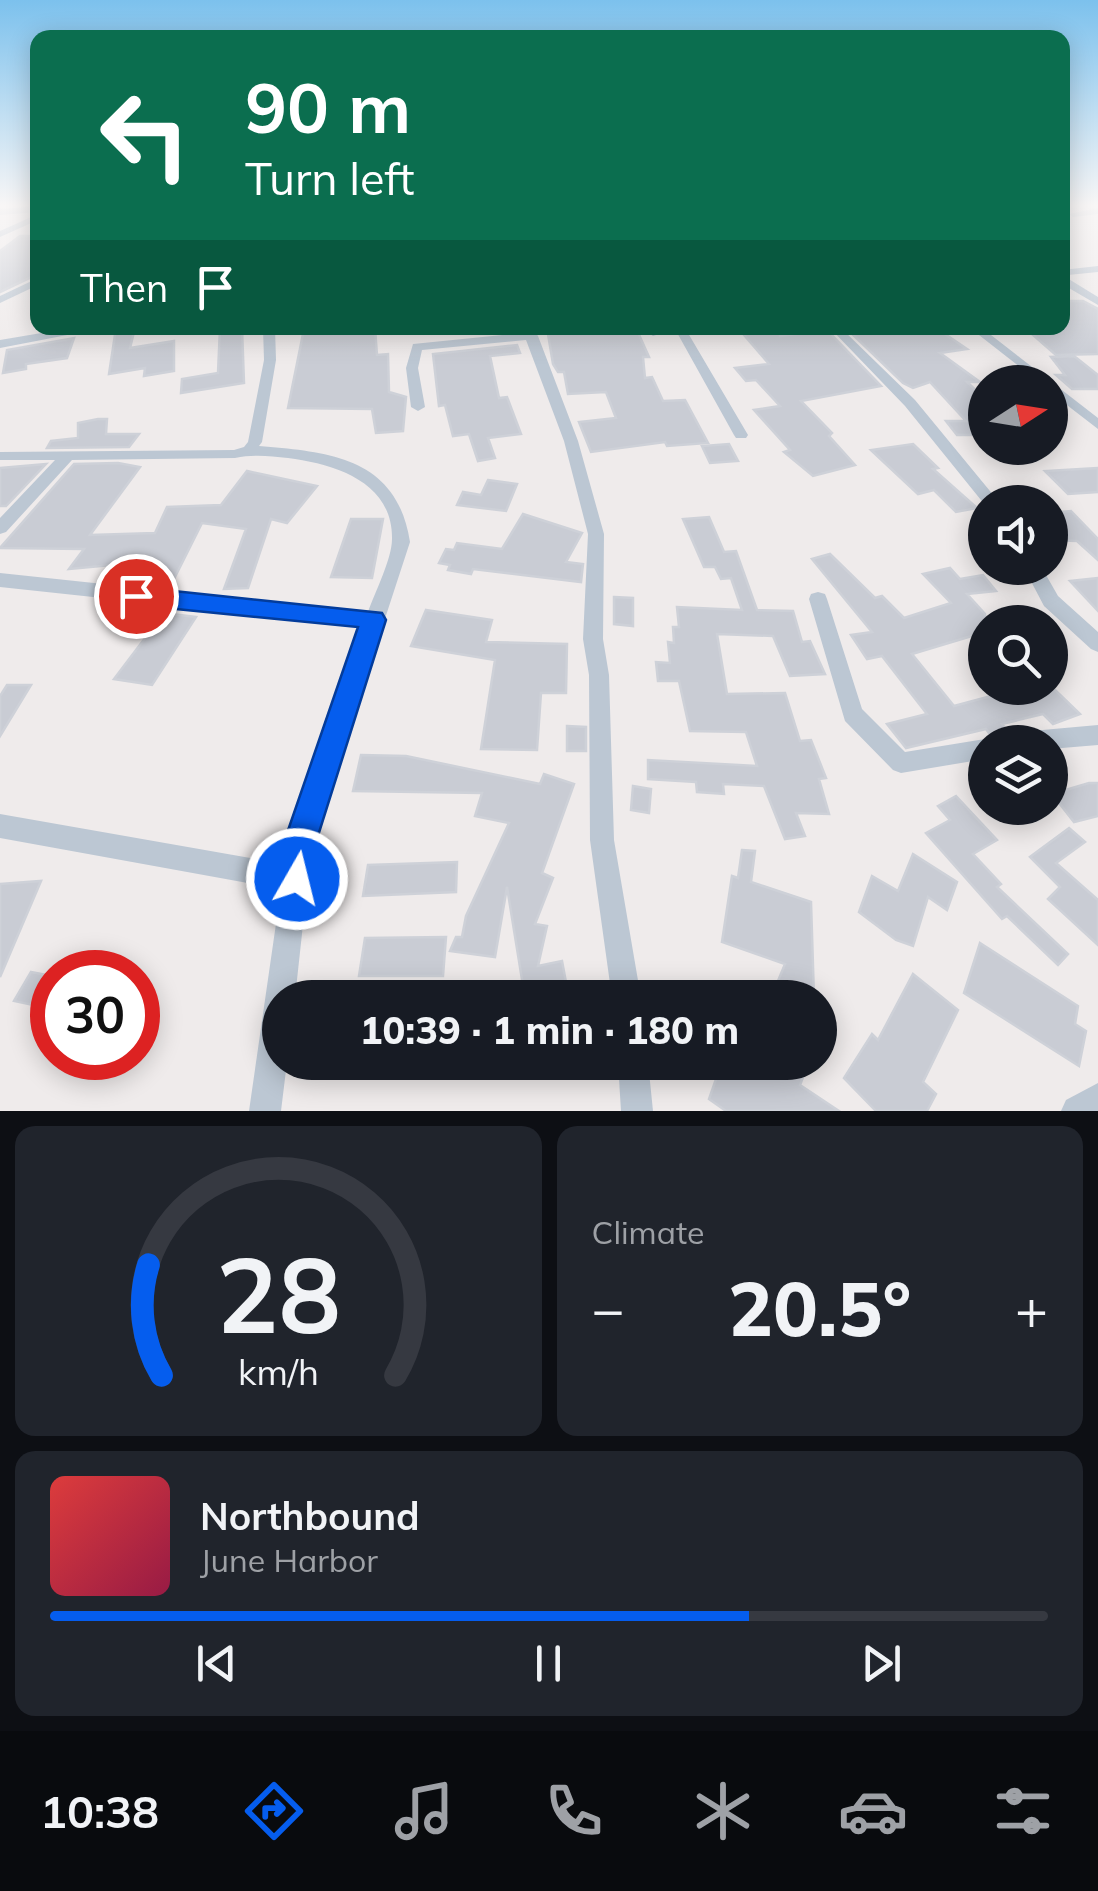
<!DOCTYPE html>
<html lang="en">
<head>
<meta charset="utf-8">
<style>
  :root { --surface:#171b24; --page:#20242c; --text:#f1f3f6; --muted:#9ea1a6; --line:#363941; --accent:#055dee }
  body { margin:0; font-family:Mulish,sans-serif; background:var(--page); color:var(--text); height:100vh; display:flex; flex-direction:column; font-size:38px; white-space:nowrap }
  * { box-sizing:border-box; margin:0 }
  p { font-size:32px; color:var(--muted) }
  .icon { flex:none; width:55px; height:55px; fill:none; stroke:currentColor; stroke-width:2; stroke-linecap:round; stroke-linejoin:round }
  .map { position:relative; height:1111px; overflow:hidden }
  .panel { display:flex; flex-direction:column; gap:15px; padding:15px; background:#0d0f14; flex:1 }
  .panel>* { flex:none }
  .top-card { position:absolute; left:30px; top:30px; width:1040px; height:305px; border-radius:20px; box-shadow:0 5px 25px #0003; background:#0b6e4f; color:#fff; overflow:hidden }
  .needle { width:65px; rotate:78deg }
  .tools { position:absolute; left:968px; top:365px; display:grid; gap:20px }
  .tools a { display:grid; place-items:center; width:100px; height:100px; border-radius:50%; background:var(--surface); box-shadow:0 5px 25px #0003; font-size:50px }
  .speed { position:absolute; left:30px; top:950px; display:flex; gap:20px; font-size:50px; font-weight:700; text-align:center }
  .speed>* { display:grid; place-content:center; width:130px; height:130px; border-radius:50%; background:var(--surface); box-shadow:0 5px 25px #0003; line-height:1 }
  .speed .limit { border:15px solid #d22; background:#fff; color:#111 }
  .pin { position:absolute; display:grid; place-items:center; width:85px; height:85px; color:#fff; margin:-42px; border:5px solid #fff; border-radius:50%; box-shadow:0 2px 10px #0007 }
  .me { position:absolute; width:110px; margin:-55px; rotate:8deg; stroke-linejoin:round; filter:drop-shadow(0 0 8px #0008) }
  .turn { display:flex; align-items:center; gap:35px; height:210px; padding:0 50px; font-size:45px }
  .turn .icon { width:130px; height:130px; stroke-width:2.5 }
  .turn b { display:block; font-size:70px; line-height:85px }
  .then { display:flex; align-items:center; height:95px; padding:0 50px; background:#0003; gap:20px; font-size:38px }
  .big { font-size:75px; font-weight:800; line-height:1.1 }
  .panel .card { flex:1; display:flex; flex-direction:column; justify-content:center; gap:15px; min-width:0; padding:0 35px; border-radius:20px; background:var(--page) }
  .panel .dial { align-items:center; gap:0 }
  .dial svg { height:260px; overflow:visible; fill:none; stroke:var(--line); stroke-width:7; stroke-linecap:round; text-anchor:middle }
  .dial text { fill:var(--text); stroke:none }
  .song { display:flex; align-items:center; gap:30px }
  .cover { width:120px; height:120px; border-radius:15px; background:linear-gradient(135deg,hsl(0 70% 55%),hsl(340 70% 35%)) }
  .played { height:10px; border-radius:5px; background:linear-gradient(90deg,var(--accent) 70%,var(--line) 70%) }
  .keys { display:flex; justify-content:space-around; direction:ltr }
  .heat { display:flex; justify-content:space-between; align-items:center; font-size:55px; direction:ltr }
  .panel .tiles { flex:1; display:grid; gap:15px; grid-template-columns:1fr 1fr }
  .card:last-child { grid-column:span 2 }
  .trip { position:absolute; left:262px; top:980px; width:575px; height:100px; border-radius:50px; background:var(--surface); box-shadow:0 5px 25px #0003; font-weight:800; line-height:100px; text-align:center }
  .tab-bar { display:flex; height:160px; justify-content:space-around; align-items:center; background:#090b0e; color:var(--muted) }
  .tab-bar .icon { width:70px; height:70px }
  .tab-bar .selected { color:var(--accent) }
  .tab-bar b { font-size:45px; color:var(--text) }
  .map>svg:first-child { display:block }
  .building { fill:#c9ccd4; stroke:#ced1d8; stroke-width:2.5 }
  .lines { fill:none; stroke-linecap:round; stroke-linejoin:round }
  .minor { fill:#bcc7d3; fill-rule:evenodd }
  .route { fill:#055dee; stroke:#033c9b; stroke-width:2.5 }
</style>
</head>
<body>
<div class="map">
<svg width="1098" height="1111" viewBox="0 0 1098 1111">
  <rect width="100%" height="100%" fill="#efebeb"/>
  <g class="building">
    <path d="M20 236H38V274L0 292V251Z"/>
    <path d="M1062 301H1083L1098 309V354L1056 355 1025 328H1062Z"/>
    <path d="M116 328H135L130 348 174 341V371L144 376 145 368 109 374Z"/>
    <path d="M220 328H242L244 383 181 393 182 379 218 373Z"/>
    <path d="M312 328H375L377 355 388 354 389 392 406 397 403 431 376 433 372 409 288 408 303 334 311 333Z"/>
    <path d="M547 328H636L649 357H643L645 378 652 377 663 401 685 400 708 443 667 446 665 442 591 452 579 422 616 418 606 392 568 394 564 372H558L553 364Z"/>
    <path d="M738 328H779L780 336 827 330 881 386 801 401 832 433 829 436 855 465 813 476 784 452 790 450 754 410 780 406 756 380 746 381 735 368 769 364Z"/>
    <path d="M846 328H936L967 349 940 353 980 382H967L985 399V442L979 435H957L946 421H966L930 382 913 388 903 383Z"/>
    <path d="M74 338 67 358 26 364V369L3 373 7 350Z"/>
    <path d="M517 345 520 353 490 356 499 398 507 397 521 434 488 438 495 458 478 461 469 434 453 436 445 405 439 406 433 354Z"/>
    <path d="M1074 356 1098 375V389H1072L1056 375H1065L1051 357Z"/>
    <path d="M98 419H107L106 434H139L129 447 47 448 51 441 78 438V423Z"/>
    <path d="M729 444 738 461 710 463 702 446Z"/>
    <path d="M913 444 938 468 933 469 977 508 956 512 934 490 918 494 871 450Z"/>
    <path d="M118 463 140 467 90 535 155 533 167 507 221 505 247 471 317 486 287 523 271 519 248 588 224 589 246 529 202 523 170 587 142 584 155 561 69 569 84 549 0 548 74 464Z"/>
    <path d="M46 464 6 506H0V468Z"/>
    <path d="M1098 468V492L1068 494 1045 471Z"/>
    <path d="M488 480 517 484 506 511 457 505 463 492 481 495Z"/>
    <path d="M1071 511 1098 539V560L1077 541 1050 540V513Z"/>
    <path d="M523 514 582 533 566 562 583 564 581 582 473 569 471 574 448 570 450 565 439 563 446 549 454 550 457 543 502 549Z"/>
    <path d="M709 517 724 552 736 551 757 610 793 611 802 642 810 641 825 674 790 676 773 636 717 634 727 694 785 693 800 741 811 740 826 778 819 779 829 814 796 813 805 836 785 839 764 786 723 784 724 794 697 792 696 782 648 779V760L757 766 746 732 690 731 679 681H658L656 662 670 663 668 642 674 643 673 627H679L677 607 742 610 731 578 721 579 715 567H704L683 519Z"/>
    <path d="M351 519H383L372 578 331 577Z"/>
    <path d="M830 554 875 598 882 596 904 618 951 603 923 574 950 568 960 579 983 575 996 591 967 594 985 614V632L912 654 954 706 1021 688H1053L1080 714 1053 724 1043 714 1002 724 1006 729 989 733 986 729 906 748 887 724 927 714 882 656 867 659 851 635 872 632 812 559Z"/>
    <path d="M1098 578V611L1070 581Z"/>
    <path d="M614 597 633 598V626L614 624Z"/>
    <path d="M426 610 492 620 486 642 567 644 566 693H541L537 750 481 749 495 660 411 646Z"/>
    <path d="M164 613 196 617 152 685 114 679Z"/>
    <path d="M7 685H31L0 736V696Z"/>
    <path d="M567 726 586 727V751H567Z"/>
    <path d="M361 755 406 756 540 784 544 774 574 784 542 873 553 878 535 924 547 926 538 966 562 961 569 998H525L507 887 495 957 450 951 456 937H462L466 916 509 823 475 816 482 793 353 791Z"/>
    <path d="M1089 783H1098V816L1074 822 1052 794Z"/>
    <path d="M633 786 651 789 649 813 631 810Z"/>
    <path d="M956 796 997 840 973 854 1001 884 997 887 1068 954 1058 965 1007 916 1002 919 926 833 950 820 938 806Z"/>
    <path d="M1069 828 1085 842 1056 863 1098 900V945L1048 899 1060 887 1030 857Z"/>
    <path d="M742 850 755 851 751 882 811 902 814 998H771L785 964 722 942 732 876 738 878Z"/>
    <path d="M913 854 957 882 947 910 928 897 913 946 896 940 859 912 872 876 898 891Z"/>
    <path d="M457 862 456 892 363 896 368 865Z"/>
    <path d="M41 881 0 977V884Z"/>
    <path d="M446 937 443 976H359L365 938Z"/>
    <path d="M980 943 1078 1006 1075 1024 1086 1031 1079 1066 964 993Z"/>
    <path d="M31 972 52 976V1009L14 1001Z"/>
    <path d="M913 974 958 1010 923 1082 936 1094 927 1111H876L844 1078 872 1034 878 1040Z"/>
    <path d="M722 1062H809L800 1085 839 1111H726L709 1099Z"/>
  </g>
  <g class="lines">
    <g class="minor">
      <path d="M38 206V212L0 215V209Z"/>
      <path d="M1098 208V214L1073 217 1069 214Z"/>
      <path d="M38 214V220L0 237V231Z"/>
      <path d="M1098 266V272L1068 275 1067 278 1098 297V305L1062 284V270Z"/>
      <path d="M38 278V285L0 303V296Z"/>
      <path d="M71 328H94L88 331 0 348V340Z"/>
      <path d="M263 328H275L276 360 262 442 259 446C331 452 397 458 410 542L312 842 295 998H280V1062H287L281 1111H249L281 889 0 838V814L285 864 288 842 363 626 0 587V573L368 612C375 592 392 559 392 539 393 482 335 464 288 458 270 456 253 454 235 458L72 460 6 532 0 534V518L55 460H0V452L234 450 244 447 248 442 264 360Z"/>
      <path d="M522 328H532L538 336 578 441 604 534 603 639 609 675 614 840 641 998H612L590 840 589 675 583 639 588 534 564 441 526 340 422 350 418 368 425 407 418 411 411 407 406 368 413 344 523 333Z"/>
      <path d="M657 328H685L748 435 746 438H736L734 435 675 329 653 336 647 332Z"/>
      <path d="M830 328H841L915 400 999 502H985V505L905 406Z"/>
      <path d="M970 328H982L1098 418V429L1050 392V382H1039Z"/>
      <path d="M1024 568H1042L1058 596 1098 632V652L1091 649 1044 606Z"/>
      <path d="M818 592 825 594 827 599 862 709 905 752 985 739 993 742H985V759L901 773 893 770 845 721 809 599 811 594Z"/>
      <path d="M1098 725V745L1050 749V742H1009L1012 735 1020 732Z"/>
      <path d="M618 1062H648L653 1111H621Z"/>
      <path d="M1098 1083V1111H1061L1066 1100Z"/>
    </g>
  </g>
  <linearGradient id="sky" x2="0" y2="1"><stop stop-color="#7cc1ed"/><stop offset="0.57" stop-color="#f8f6f6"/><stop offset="1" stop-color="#f8f6f6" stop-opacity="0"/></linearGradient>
  <rect width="1098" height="360" fill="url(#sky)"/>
  <path class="route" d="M136 587 382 613 386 620 316 842 309 891 297 896 285 891 280 879 284 842 358 627 136 605 124 596Z"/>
</svg>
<div class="tools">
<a><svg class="needle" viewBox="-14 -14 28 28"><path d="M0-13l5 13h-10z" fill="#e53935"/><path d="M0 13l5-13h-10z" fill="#9ea1a6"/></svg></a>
<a><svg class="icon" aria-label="sound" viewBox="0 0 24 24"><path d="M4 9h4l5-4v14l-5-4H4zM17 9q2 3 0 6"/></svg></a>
<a><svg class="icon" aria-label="search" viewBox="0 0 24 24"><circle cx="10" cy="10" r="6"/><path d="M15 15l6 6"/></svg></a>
<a><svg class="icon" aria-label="layers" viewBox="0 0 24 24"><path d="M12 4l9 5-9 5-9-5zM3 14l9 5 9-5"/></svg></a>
</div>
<div class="speed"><div class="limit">30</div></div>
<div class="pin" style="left:136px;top:596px;background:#d93025"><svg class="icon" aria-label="arrive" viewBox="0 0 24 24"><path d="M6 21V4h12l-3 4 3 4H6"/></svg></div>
<svg class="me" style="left:297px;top:879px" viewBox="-20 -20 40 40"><circle r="17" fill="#055dee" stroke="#fff" stroke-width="3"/><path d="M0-11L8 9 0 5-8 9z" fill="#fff"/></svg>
<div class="trip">10:39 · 1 min · 180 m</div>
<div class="top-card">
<div class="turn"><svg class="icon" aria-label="left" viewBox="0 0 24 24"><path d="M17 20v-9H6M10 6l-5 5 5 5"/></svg><div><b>90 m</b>Turn left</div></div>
<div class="then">Then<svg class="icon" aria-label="arrive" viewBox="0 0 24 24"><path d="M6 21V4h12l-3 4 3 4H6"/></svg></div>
</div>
</div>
<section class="panel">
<div class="tiles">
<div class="card dial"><svg viewBox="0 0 100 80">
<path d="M14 69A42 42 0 1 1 86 69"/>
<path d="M14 69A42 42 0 0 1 10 35" stroke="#055dee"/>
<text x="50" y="56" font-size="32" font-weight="700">28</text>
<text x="50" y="72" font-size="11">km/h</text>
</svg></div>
<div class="card"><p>Climate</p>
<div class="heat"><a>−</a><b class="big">20.5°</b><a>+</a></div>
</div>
<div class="card">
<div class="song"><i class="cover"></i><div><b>Northbound</b><p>June Harbor</p></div></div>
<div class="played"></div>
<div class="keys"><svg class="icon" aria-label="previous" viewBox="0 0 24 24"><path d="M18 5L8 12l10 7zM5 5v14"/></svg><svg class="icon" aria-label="pause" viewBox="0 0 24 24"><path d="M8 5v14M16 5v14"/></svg><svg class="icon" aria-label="next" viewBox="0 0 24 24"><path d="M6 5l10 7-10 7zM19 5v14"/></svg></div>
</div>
</div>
</section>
<nav class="tab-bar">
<b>10:38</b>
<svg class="icon selected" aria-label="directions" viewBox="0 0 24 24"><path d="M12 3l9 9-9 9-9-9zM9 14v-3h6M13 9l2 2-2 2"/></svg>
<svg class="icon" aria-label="music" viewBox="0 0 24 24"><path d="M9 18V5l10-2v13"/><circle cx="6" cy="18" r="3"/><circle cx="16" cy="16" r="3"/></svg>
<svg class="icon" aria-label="phone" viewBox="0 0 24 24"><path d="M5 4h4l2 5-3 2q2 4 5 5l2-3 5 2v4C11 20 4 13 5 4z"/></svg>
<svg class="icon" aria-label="climate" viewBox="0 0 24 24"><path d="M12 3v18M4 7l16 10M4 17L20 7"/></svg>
<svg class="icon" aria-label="car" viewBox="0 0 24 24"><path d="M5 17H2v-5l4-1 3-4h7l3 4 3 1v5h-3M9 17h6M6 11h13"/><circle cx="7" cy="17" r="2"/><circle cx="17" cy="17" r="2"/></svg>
<svg class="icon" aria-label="filters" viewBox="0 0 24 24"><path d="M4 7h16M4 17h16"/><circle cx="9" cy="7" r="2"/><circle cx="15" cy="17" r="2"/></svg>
</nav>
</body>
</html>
